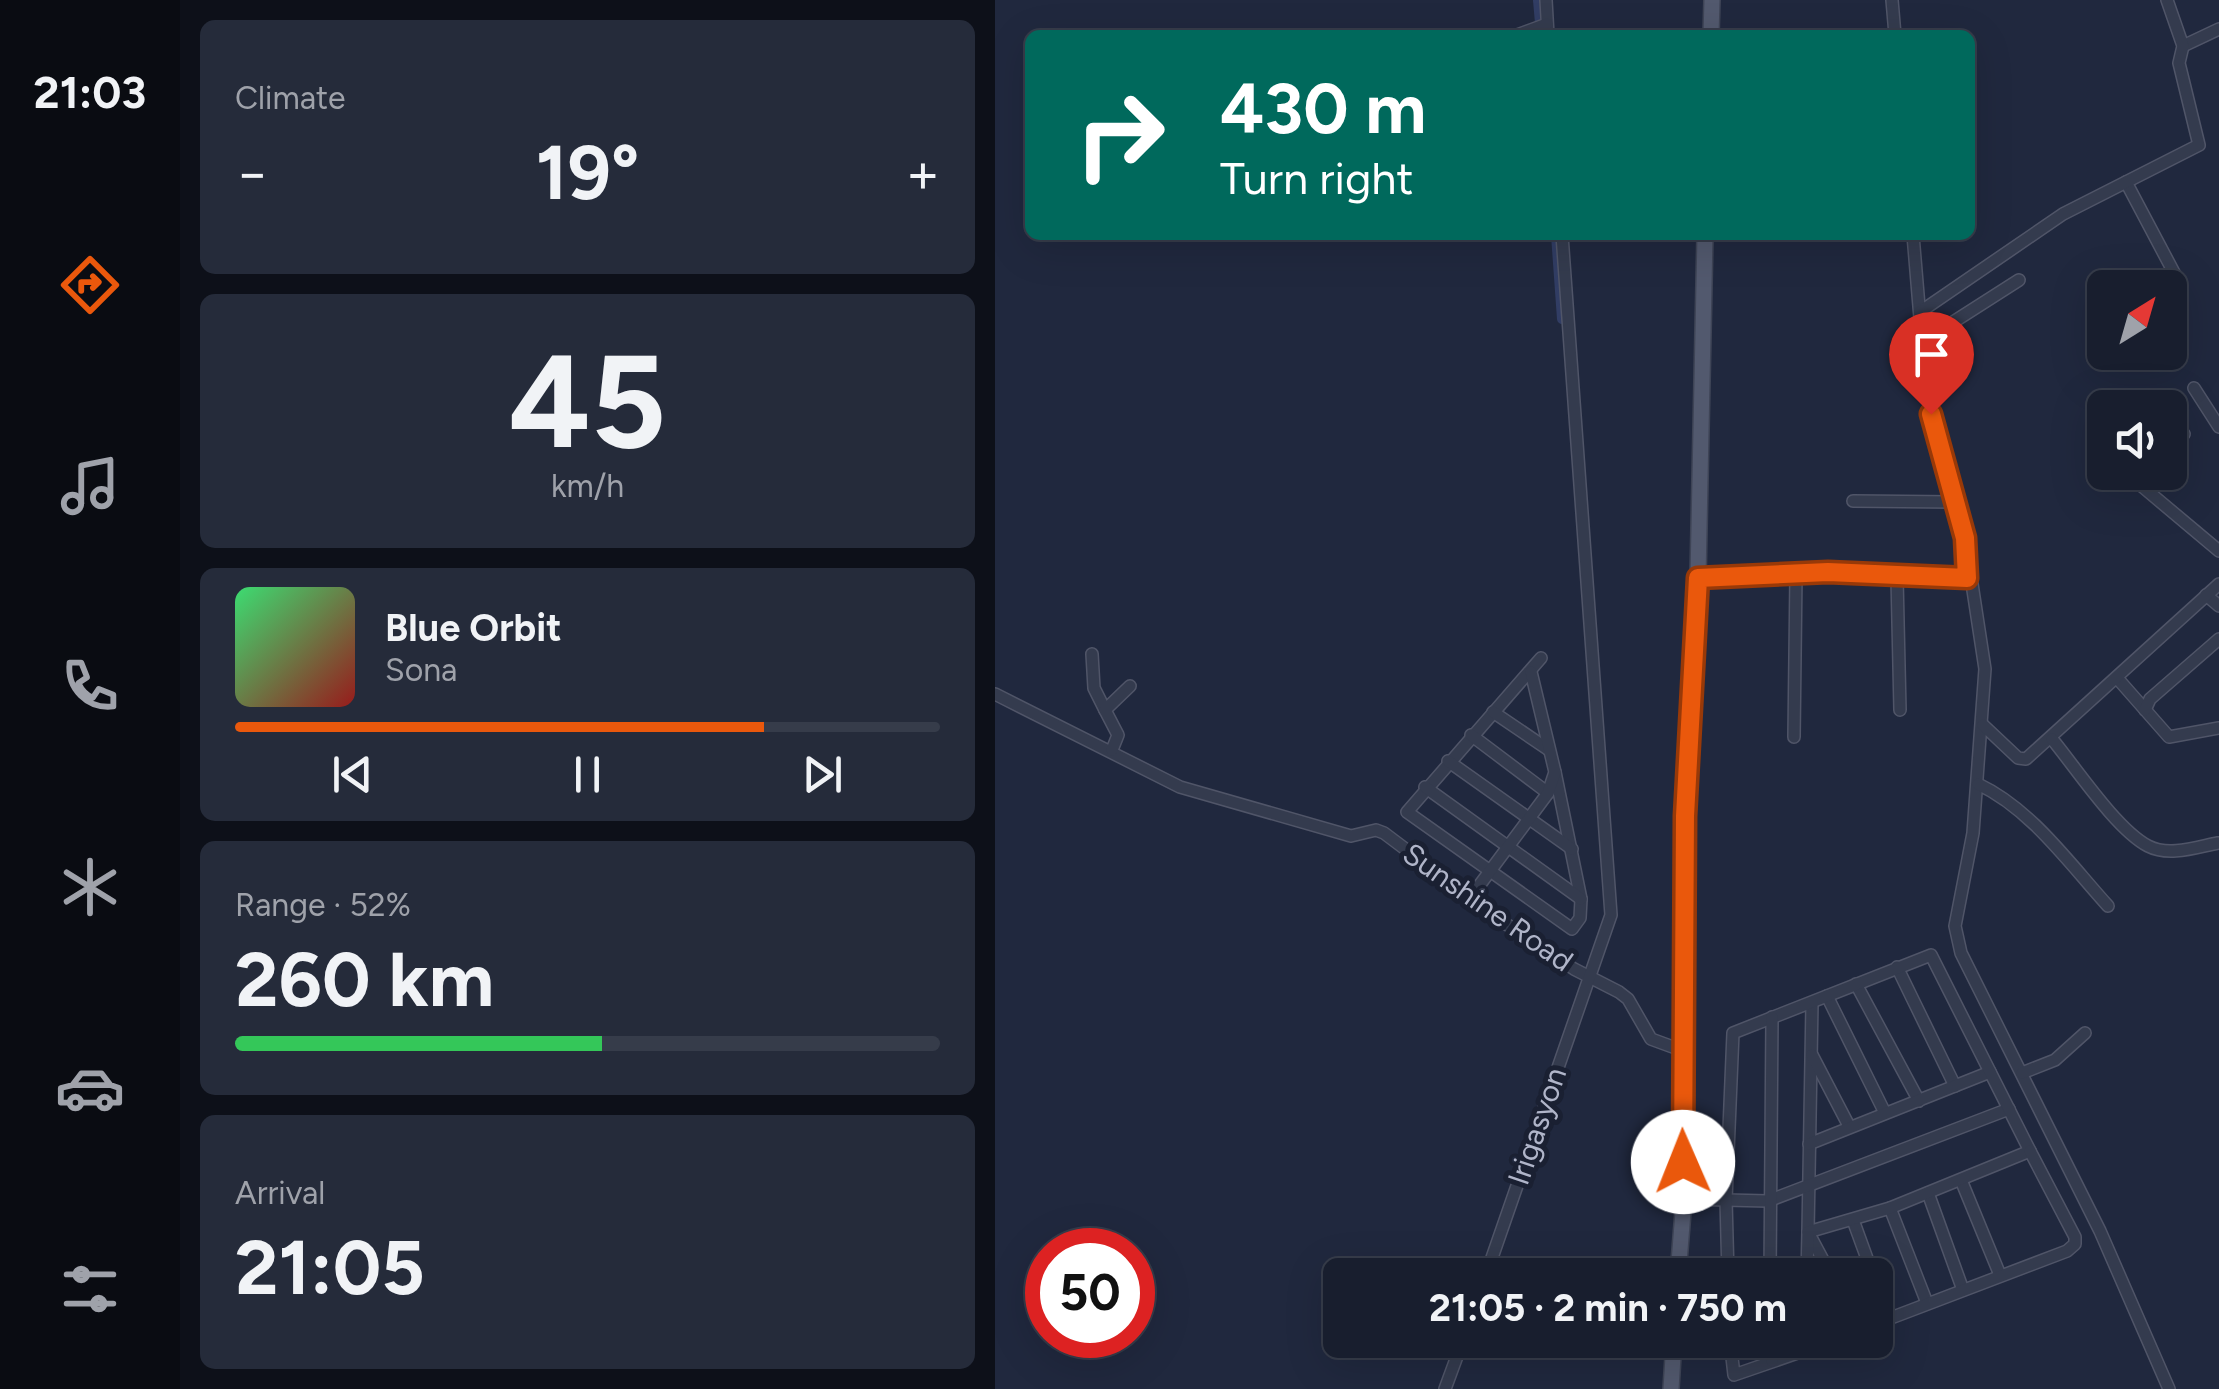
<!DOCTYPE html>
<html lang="en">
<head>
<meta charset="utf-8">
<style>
  :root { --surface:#181e2e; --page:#252b3a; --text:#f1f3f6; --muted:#9fa2aa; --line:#363c4a; --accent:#ea580c }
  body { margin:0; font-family:Figtree,sans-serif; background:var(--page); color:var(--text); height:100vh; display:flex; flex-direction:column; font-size:38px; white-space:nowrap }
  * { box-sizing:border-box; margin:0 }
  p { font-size:32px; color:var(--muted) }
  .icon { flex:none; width:55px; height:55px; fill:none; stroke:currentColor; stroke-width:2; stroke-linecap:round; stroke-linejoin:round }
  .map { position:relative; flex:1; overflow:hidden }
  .panel { display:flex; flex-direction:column; gap:20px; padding:20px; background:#0d1019; width:815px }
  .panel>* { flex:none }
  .guide { position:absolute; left:30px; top:30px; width:950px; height:210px; border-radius:15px; box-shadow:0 10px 40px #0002,0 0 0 2px var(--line); background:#00695c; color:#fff; overflow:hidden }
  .needle { width:65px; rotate:37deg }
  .controls { position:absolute; left:1092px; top:270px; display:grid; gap:20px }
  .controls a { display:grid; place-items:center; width:100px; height:100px; border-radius:15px; background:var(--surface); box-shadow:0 10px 40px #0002,0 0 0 2px var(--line); font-size:50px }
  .speed { position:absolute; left:30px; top:1228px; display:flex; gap:20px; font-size:50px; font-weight:700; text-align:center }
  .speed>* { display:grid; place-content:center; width:130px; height:130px; border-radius:50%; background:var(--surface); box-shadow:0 10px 40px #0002,0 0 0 2px var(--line); line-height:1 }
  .speed .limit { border:15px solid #d22; background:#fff; color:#111 }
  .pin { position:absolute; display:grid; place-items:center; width:85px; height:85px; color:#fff; margin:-102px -42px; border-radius:50% 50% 50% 0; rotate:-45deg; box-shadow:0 0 10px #0007 }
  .pin .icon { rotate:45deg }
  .me { position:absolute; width:110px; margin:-55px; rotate:359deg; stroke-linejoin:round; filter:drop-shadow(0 0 8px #0008) }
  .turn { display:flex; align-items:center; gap:35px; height:210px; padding:0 30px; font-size:45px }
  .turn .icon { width:130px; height:130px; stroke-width:2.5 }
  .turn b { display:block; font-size:70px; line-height:85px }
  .big { font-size:75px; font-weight:700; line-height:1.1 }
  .panel .widget { flex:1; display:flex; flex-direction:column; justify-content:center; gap:15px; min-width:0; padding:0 35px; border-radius:15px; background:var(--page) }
  .panel .dial { align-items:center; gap:0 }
  .dial b { font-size:130px; line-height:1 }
  .song { display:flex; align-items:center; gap:30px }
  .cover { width:120px; height:120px; border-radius:15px; background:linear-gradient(135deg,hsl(140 70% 55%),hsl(0 70% 35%)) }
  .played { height:10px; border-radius:5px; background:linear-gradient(90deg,var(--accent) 75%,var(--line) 75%) }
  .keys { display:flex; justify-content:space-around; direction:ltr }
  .heat { display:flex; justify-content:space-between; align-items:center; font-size:55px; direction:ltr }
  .charge { height:15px; border-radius:8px; background:linear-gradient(90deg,#34c759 52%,var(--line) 0) }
  .trip { position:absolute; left:328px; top:1258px; width:570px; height:100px; border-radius:15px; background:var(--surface); box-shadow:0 10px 40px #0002,0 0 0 2px var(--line); font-weight:700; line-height:100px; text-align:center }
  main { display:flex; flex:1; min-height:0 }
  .dock { display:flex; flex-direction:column; width:180px; justify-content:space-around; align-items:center; background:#0a0c12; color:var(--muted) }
  .dock .icon { width:70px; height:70px }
  .dock .on { color:var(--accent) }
  .dock b { font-size:45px; color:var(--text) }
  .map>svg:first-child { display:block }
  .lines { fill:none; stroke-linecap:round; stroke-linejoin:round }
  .canal { stroke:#313d64; stroke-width:10 }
  .minor-casing { stroke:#505568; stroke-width:14 }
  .major-casing { stroke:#3e4456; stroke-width:18 }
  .minor { stroke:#343b4e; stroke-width:11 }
  .major { stroke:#52596e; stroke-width:15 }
  .route-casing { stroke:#983908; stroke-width:25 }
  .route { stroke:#ea580c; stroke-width:18 }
  .labels { text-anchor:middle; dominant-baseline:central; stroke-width:10; stroke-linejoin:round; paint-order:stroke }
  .street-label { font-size:30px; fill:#b0b5c9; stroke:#1a2032 }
</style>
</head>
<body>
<main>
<nav class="dock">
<b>21:03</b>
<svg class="icon on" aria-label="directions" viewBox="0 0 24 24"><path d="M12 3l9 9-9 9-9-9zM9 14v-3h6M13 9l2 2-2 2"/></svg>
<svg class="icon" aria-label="music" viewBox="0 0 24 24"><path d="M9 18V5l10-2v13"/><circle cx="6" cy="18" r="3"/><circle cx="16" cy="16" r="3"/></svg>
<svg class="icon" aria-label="phone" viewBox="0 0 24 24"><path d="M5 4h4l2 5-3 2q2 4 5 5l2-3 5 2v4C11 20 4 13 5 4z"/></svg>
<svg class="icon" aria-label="climate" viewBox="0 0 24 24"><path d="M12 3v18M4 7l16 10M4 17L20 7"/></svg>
<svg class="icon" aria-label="car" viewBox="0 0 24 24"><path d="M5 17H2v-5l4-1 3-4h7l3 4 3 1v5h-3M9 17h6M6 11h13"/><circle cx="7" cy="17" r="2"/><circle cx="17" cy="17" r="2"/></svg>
<svg class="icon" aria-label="filters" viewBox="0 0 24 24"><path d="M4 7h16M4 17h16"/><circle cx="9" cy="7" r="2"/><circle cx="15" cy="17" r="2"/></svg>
</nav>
<section class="panel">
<div class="widget"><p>Climate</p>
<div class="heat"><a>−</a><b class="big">19°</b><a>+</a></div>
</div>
<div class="widget dial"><b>45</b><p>km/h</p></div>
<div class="widget">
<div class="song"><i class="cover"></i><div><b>Blue Orbit</b><p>Sona</p></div></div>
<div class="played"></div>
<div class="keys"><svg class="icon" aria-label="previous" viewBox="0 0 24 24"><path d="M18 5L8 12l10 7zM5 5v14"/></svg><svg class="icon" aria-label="pause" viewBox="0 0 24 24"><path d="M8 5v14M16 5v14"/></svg><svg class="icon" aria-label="next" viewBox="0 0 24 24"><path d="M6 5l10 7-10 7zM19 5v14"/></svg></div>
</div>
<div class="widget"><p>Range · 52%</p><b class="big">260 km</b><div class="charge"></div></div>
<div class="widget"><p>Arrival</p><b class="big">21:05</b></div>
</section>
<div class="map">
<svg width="1224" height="1389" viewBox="0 0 1224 1389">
  <rect width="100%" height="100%" fill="#20283e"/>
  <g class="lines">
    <g class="canal">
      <path d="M543 0 546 35"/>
      <path d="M561 235 567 319"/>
    </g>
    <g class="minor-casing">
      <g id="minor">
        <path d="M551 0 553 35"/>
        <path d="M897 0 900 35"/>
        <path d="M522 35 552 24"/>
        <path d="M1188 46 1224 29"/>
        <path d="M1131 182 1185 284"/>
        <path d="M918 235 931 390 970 538 990 669 978 833 960 926 966 953 1105 1231 1174 1389"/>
        <path d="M925 312 1068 214 1204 145 1184 63 1188 46 1172 0"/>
        <path d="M927 342 1024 280"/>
        <path d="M1199 388 1224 427"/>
        <path d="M1175 443 1189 434"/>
        <path d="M1130 472 1224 551"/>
        <path d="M858 501 958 502"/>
        <path d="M703 577 833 572 972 578"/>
        <path d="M902 578 905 710"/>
        <path d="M1211 595 1224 606"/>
        <path d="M97 654 99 688 110 710"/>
        <path d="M546 658 412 812 577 929 585 918 586 899 560 772"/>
        <path d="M1123 679 1174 737 1224 728"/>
        <path d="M0 694 185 787 356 836 381 830 389 833 502 918 579 969 624 992 633 999 656 1039 686 1050"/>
        <path d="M1150 710 1155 699 1224 639"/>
        <path d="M498 712 554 750"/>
        <path d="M988 725 1023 758 1031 759 1224 584"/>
        <path d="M476 735 553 793"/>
        <path d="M799 737 801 575"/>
        <path d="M1057 739C1081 768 1121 829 1153 846 1174 857 1202 847 1223 843"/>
        <path d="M117 750 123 735 110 710 135 686"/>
        <path d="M453 761 577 849"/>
        <path d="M983 784C1036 809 1074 863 1113 906"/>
        <path d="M430 787 586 899"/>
        <path d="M475 898 553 793 560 772 536 672"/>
        <path d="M902 967 960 1086"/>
        <path d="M861 984 924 1101"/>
        <path d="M832 996 890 1113"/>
        <path d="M817 1003 813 1232 836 1275"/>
        <path d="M817 1055 854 1126"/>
        <path d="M1027 1073 1060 1060 1090 1033"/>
        <path d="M814 1144 995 1072"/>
        <path d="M966 1180 1005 1275"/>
        <path d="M933 1193 968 1290"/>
        <path d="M689 1199 773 1201 1014 1109"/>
        <path d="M895 1208 932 1303"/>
        <path d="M858 1220 878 1275"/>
        <path d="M491 1275 616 915 567 235"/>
        <path d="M733 1275 731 1200 738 1033 936 955 1035 1151 895 1208 813 1232 812 1275"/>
        <path d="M775 1275 777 1017"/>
        <path d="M880 1280 894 1318"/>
        <path d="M880 1324 1072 1251 1080 1244V1237L1035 1151"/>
        <path d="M735 1340 739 1375 840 1340"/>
        <path d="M776 1340 777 1361"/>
        <path d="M450 1389 468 1340"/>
      </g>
    </g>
    <g class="major-casing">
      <g id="major">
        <path d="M716 35 717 0"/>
        <path d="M683 1275 689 1199 691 816 703 577 710 235"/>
        <path d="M676 1389 679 1340"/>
      </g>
    </g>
    <use href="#minor" class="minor"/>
    <use href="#major" class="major"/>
  </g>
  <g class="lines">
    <g class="route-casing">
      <path id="route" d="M688 1162 690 816 703 578 833 572 972 578 970 538 936 414"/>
    </g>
    <use href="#route" class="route"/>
  </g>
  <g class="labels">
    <g class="street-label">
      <text transform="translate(493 907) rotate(35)">Sunshine Road</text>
      <text transform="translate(542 1126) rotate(-71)">Irigasyon</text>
    </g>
  </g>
</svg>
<div class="controls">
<a><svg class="needle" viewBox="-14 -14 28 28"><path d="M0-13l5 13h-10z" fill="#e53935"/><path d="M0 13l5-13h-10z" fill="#9fa2aa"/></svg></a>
<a><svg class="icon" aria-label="sound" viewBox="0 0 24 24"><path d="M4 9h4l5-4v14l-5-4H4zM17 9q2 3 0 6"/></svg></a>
</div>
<div class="speed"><div class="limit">50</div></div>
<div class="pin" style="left:936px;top:414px;background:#d93025"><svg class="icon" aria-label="arrive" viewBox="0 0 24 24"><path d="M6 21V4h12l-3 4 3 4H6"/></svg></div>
<svg class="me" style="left:688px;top:1162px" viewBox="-20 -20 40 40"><circle r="19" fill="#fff"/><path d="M0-13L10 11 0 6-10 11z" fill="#ea580c"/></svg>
<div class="trip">21:05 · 2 min · 750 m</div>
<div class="guide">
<div class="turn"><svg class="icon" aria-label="right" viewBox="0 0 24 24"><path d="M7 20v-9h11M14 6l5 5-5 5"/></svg><div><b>430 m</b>Turn right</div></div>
</div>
</div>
</main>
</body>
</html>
